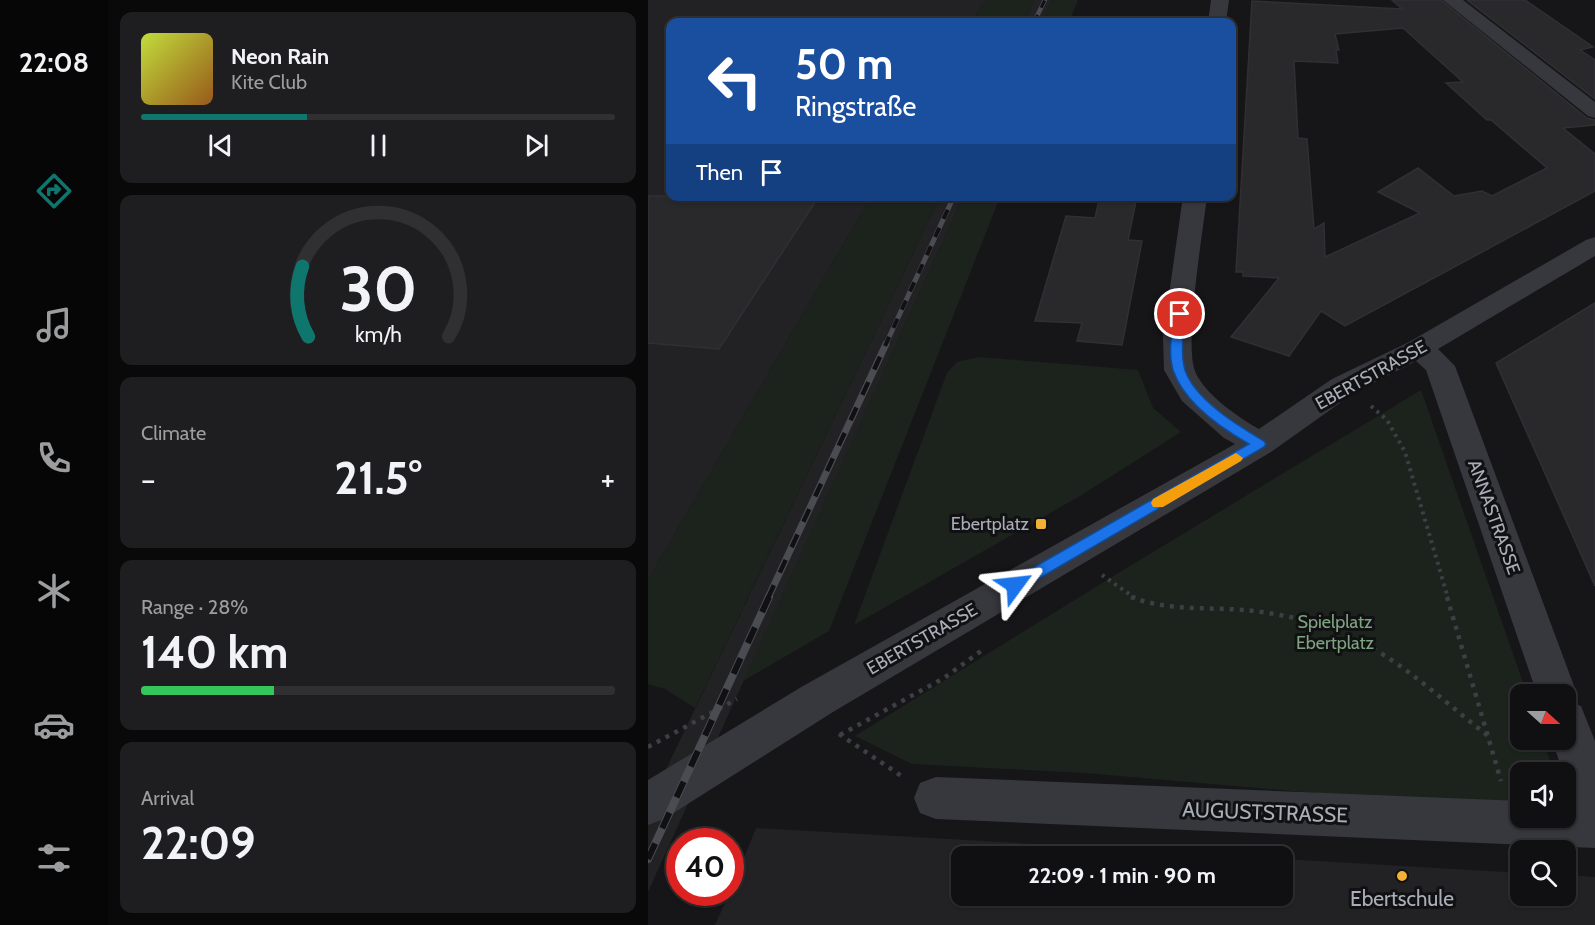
<!DOCTYPE html>
<html lang="en">
<head>
<meta charset="utf-8">
<style>
  :root { --surface:#101012; --page:#1e1e20; --text:#f1f3f6; --muted:#9c9d9f; --line:#303032; --accent:#0f766e }
  body { margin:0; font-family:Cabin,sans-serif; background:var(--page); color:var(--text); height:100vh; display:flex; flex-direction:column; font-size:22px; white-space:nowrap }
  * { box-sizing:border-box; margin:0 }
  p { font-size:20px; color:var(--muted) }
  .icon { flex:none; width:33px; height:33px; fill:none; stroke:currentColor; stroke-width:2; stroke-linecap:round; stroke-linejoin:round }
  .map { position:relative; flex:1; overflow:hidden }
  .sheet { display:flex; flex-direction:column; gap:12px; padding:12px; background:#09090a; width:540px }
  .sheet>* { flex:none }
  .banner { position:absolute; left:18px; top:18px; width:570px; height:183px; border-radius:12px; box-shadow:0 2px 4px #0004,0 0 0 2px var(--line); background:#1a4fa0; color:#fff; overflow:hidden }
  .needle { width:39px; rotate:111deg }
  .buttons { position:absolute; left:862px; top:684px; display:grid; gap:12px }
  .buttons a { display:grid; place-items:center; width:66px; height:66px; border-radius:12px; background:var(--surface); box-shadow:0 2px 4px #0004,0 0 0 2px var(--line); font-size:30px }
  .speed { position:absolute; left:18px; top:828px; display:flex; gap:12px; font-size:30px; font-weight:700; text-align:center }
  .speed>* { display:grid; place-content:center; width:78px; height:78px; border-radius:50%; background:var(--surface); box-shadow:0 2px 4px #0004,0 0 0 2px var(--line); line-height:1 }
  .speed .limit { border:9px solid #d22; background:#fff; color:#111 }
  .pin { position:absolute; display:grid; place-items:center; width:51px; height:51px; color:#fff; margin:-26px; border:3px solid #fff; border-radius:50%; box-shadow:0 2px 6px #0007 }
  .me { position:absolute; width:66px; margin:-33px; rotate:60deg; stroke-linejoin:round; filter:drop-shadow(0 0 4px #0008) }
  .turn { display:flex; align-items:center; gap:21px; height:126px; padding:0 30px; font-size:27px }
  .turn .icon { width:78px; height:78px; stroke-width:2.5 }
  .turn b { display:block; font-size:42px; line-height:51px }
  .then { display:flex; align-items:center; height:57px; padding:0 30px; background:#0003; gap:12px; font-size:22px }
  .big { font-size:45px; font-weight:700; line-height:1.1 }
  .sheet .widget { flex:1; display:flex; flex-direction:column; justify-content:center; gap:9px; min-width:0; padding:0 21px; border-radius:12px; background:var(--page) }
  .sheet .dial { align-items:center; gap:0 }
  .dial svg { height:156px; overflow:visible; fill:none; stroke:var(--line); stroke-width:7; stroke-linecap:round; text-anchor:middle }
  .dial text { fill:var(--text); stroke:none }
  .song { display:flex; align-items:center; gap:18px }
  .cover { width:72px; height:72px; border-radius:9px; background:linear-gradient(135deg,hsl(70 70% 55%),hsl(30 70% 35%)) }
  .played { height:6px; border-radius:3px; background:linear-gradient(90deg,var(--accent) 35%,var(--line) 35%) }
  .keys { display:flex; justify-content:space-around; direction:ltr }
  .heat { display:flex; justify-content:space-between; align-items:center; font-size:33px; direction:ltr }
  .charge { height:9px; border-radius:4px; background:linear-gradient(90deg,#34c759 28%,var(--line) 0) }
  .trip { position:absolute; left:303px; top:846px; width:342px; height:60px; border-radius:12px; background:var(--surface); box-shadow:0 2px 4px #0004,0 0 0 2px var(--line); font-weight:700; line-height:60px; text-align:center }
  main { display:flex; flex:1; min-height:0 }
  .tabs { display:flex; flex-direction:column; width:108px; justify-content:space-around; align-items:center; background:#060607; color:var(--muted) }
  .tabs .icon { width:42px; height:42px }
  .tabs .on { color:var(--accent) }
  .tabs b { font-size:27px; color:var(--text) }
  .map>svg:first-child { display:block }
  .built { fill:#222225 }
  .green { fill:#1c231d }
  .building { fill:#29292c; stroke:#303034; stroke-width:1.5; fill-rule:evenodd }
  .lines { fill:none; stroke-linecap:round; stroke-linejoin:round }
  .path-far1 { stroke:#3d3f44; stroke-width:4; stroke-dasharray:3 4.5; stroke-linecap:butt }
  .path { stroke:#3d3f44; stroke-width:4.5; stroke-dasharray:4 6; stroke-linecap:butt }
  .minor { fill:#37383d; fill-rule:evenodd }
  .rail-far3-casing { stroke:#4a4c52; stroke-width:4.5 }
  .rail-far2-casing { stroke:#4a4c52; stroke-width:5 }
  .rail-far1-casing { stroke:#4a4c52; stroke-width:7 }
  .rail-casing { stroke:#4a4c52; stroke-width:8 }
  .rail-far3 { stroke:#111113; stroke-width:3; stroke-dasharray:8; stroke-linecap:butt }
  .rail-far2 { stroke:#111113; stroke-width:4; stroke-dasharray:10; stroke-linecap:butt }
  .rail-far1 { stroke:#111113; stroke-width:4.5; stroke-dasharray:14; stroke-linecap:butt }
  .rail { stroke:#111113; stroke-width:6; stroke-dasharray:17; stroke-linecap:butt }
  .route { fill:#1a73e8; stroke:#114b97; stroke-width:1.5 }
  .slow { fill:#f59e0b }
  .poi-dot { fill:#f2b134; stroke:#111113; stroke-width:2 }
  .labels { text-anchor:middle; dominant-baseline:central; stroke-width:6; stroke-linejoin:round; paint-order:stroke }
  .street-label { font-size:18px; fill:#a8adb8; stroke:#111113 }
  .poi-label { font-size:18px; fill:#a8adb8; stroke:#111113; text-anchor:end }
  .park-label { font-size:18px; fill:#7fa381; stroke:#111113 }
  .near-street-label { font-size:21px; fill:#a8adb8; stroke:#111113 }
  .near-poi-label { font-size:21px; fill:#a8adb8; stroke:#111113 }
</style>
</head>
<body>
<main>
<nav class="tabs">
<b>22:08</b>
<svg class="icon on" aria-label="directions" viewBox="0 0 24 24"><path d="M12 3l9 9-9 9-9-9zM9 14v-3h6M13 9l2 2-2 2"/></svg>
<svg class="icon" aria-label="music" viewBox="0 0 24 24"><path d="M9 18V5l10-2v13"/><circle cx="6" cy="18" r="3"/><circle cx="16" cy="16" r="3"/></svg>
<svg class="icon" aria-label="phone" viewBox="0 0 24 24"><path d="M5 4h4l2 5-3 2q2 4 5 5l2-3 5 2v4C11 20 4 13 5 4z"/></svg>
<svg class="icon" aria-label="climate" viewBox="0 0 24 24"><path d="M12 3v18M4 7l16 10M4 17L20 7"/></svg>
<svg class="icon" aria-label="car" viewBox="0 0 24 24"><path d="M5 17H2v-5l4-1 3-4h7l3 4 3 1v5h-3M9 17h6M6 11h13"/><circle cx="7" cy="17" r="2"/><circle cx="17" cy="17" r="2"/></svg>
<svg class="icon" aria-label="filters" viewBox="0 0 24 24"><path d="M4 7h16M4 17h16"/><circle cx="9" cy="7" r="2"/><circle cx="15" cy="17" r="2"/></svg>
</nav>
<section class="sheet">
<div class="widget">
<div class="song"><i class="cover"></i><div><b>Neon Rain</b><p>Kite Club</p></div></div>
<div class="played"></div>
<div class="keys"><svg class="icon" aria-label="previous" viewBox="0 0 24 24"><path d="M18 5L8 12l10 7zM5 5v14"/></svg><svg class="icon" aria-label="pause" viewBox="0 0 24 24"><path d="M8 5v14M16 5v14"/></svg><svg class="icon" aria-label="next" viewBox="0 0 24 24"><path d="M6 5l10 7-10 7zM19 5v14"/></svg></div>
</div>
<div class="widget dial"><svg viewBox="0 0 100 80">
<path d="M14 69A42 42 0 1 1 86 69"/>
<path d="M14 69A42 42 0 0 1 11 33" stroke="#0f766e"/>
<text x="50" y="56" font-size="32" font-weight="700">30</text>
<text x="50" y="72" font-size="11">km/h</text>
</svg></div>
<div class="widget"><p>Climate</p>
<div class="heat"><a>−</a><b class="big">21.5°</b><a>+</a></div>
</div>
<div class="widget"><p>Range · 28%</p><b class="big">140 km</b><div class="charge"></div></div>
<div class="widget"><p>Arrival</p><b class="big">22:09</b></div>
</section>
<div class="map">
<svg width="947" height="925" viewBox="0 0 947 925">
  <rect width="100%" height="100%" fill="#161618"/>
  <g class="built">
    <path d="M0 0H337L324 22H22V196L223 197 0 580Z"/>
    <path d="M387 0H404L394 22H376Z"/>
    <path d="M292 197H315L0 892V807Z"/>
    <path d="M108 828 597 856H314V896H634L635 859 873 873V896H918V875L947 877V925H67L82 892Z"/>
  </g>
  <g class="green">
    <path d="M337 0H387L376 22H324Z"/>
    <path d="M404 0H430L421 22H394Z"/>
    <path d="M223 197H292L47 708 17 689 0 684V580Z"/>
    <path d="M315 197H352L181 631 95 681Z"/>
    <path d="M331 357 490 370 505 408 533 432 432 496 206 625 299 373 309 362Z"/>
    <path d="M773 390 879 694H873V740H895L906 772H873V811L437 773 264 764 207 736 472 572Z"/>
  </g>
  <g class="building">
    <path d="M744 0H793L939 118 947 120V125L915 128 947 154V191L697 326 673 311 641 356 583 337 631 278 595 276V272H588L604 1 754 9ZM755 28 815 82 798 83 839 120H843L899 168 844 196 834 191 806 196 770 168 730 192 772 213 677 257 676 223 666 229 659 139 650 138 646 61 690 63 688 50H691L687 34Z"/>
    <path d="M819 0H877L945 47 932 50 947 60V99Z"/>
    <path d="M0 196H171L71 349 0 343Z"/>
    <path d="M452 196H489L480 240 494 241 474 345 429 341 434 323 387 321 418 216 447 218Z"/>
    <path d="M947 303V586L848 363Z"/>
  </g>
  <g class="lines">
    <g class="path-far1">
      <path d="M723 406 739 420 757 452 800 598"/>
      <path d="M454 575 487 598"/>
    </g>
    <g class="path">
      <path d="M483 597C520 611 557 607 596 610 611 611 627 614 642 617 721 629 779 688 840 736"/>
      <path d="M799 597 853 781"/>
      <path d="M191 734 255 777"/>
      <path d="M192 735 296 678 333 651"/>
      <path d="M0 747 89 699"/>
    </g>
    <g class="minor">
      <path d="M563 0H581L578 22H560Z"/>
      <path d="M795 0H815L947 102V118L940 116Z"/>
      <path d="M535 196H559C555 232 536 343 547 371 555 393 591 418 611 429L684 379 761 342 938 240 947 237V256L790 349 807 366 929 694 925 703 933 706 947 741V848L288 819 272 813 266 798 272 783 288 777 873 801V818H918V803H926L918 780V772H915L904 740H918V694H889L778 370 768 361 706 393 623 452 185 712 16 819 0 825V780L155 686 587 444 576 438 534 401 516 370 515 337Z"/>
    </g>
    <g class="rail-far3-casing">
      <path id="rail-far3" d="M386 22 397 0"/>
    </g>
    <g class="rail-far2-casing">
      <path id="rail-far2" d="M237 346 306 196"/>
    </g>
    <g class="rail-far1-casing">
      <path id="rail-far1" d="M120 598 238 344"/>
    </g>
    <g class="rail-casing">
      <path id="rail" d="M0 859 121 597"/>
    </g>
    <use href="#rail-far3" class="rail-far3"/>
    <use href="#rail-far2" class="rail-far2"/>
    <use href="#rail-far1" class="rail-far1"/>
    <use href="#rail" class="rail"/>
  </g>
  <path class="route" d="M532 310 538 314C535 331 532 353 537 370 547 400 591 426 616 441L618 444 616 447 373 589H362L360 585 362 581 601 444C573 428 536 403 525 370 520 353 524 331 526 314Z"/>
  <path class="slow" d="M588 453 595 458 593 461 515 507H505L503 503 505 499Z"/>
  <g class="poi-dot">
    <rect x="387" y="518" width="12" height="12" rx="3"/>
    <circle cx="754" cy="876" r="6"/>
  </g>
  <g class="labels">
    <g class="street-label">
      <text transform="translate(723 375) rotate(-29)">EBERTSTRASSE</text>
      <text transform="translate(846 517) rotate(70)">ANNASTRASSE</text>
      <text transform="translate(274 639) rotate(-30)">EBERTSTRASSE</text>
    </g>
    <g class="poi-label">
      <text x="381" y="524">Ebertplatz</text>
    </g>
    <g class="park-label">
      <text x="687" y="622">Spielplatz<tspan x="687" dy="21">Ebertplatz</tspan></text>
    </g>
    <g class="near-street-label">
      <text transform="translate(617 812) rotate(2)">AUGUSTSTRASSE</text>
    </g>
    <g class="near-poi-label">
      <text x="754" y="898">Ebertschule</text>
    </g>
  </g>
</svg>
<div class="buttons">
<a><svg class="needle" viewBox="-14 -14 28 28"><path d="M0-13l5 13h-10z" fill="#e53935"/><path d="M0 13l5-13h-10z" fill="#9c9d9f"/></svg></a>
<a><svg class="icon" aria-label="sound" viewBox="0 0 24 24"><path d="M4 9h4l5-4v14l-5-4H4zM17 9q2 3 0 6"/></svg></a>
<a><svg class="icon" aria-label="search" viewBox="0 0 24 24"><circle cx="10" cy="10" r="6"/><path d="M15 15l6 6"/></svg></a>
</div>
<div class="speed"><div class="limit">40</div></div>
<div class="pin" style="left:532px;top:314px;background:#d93025"><svg class="icon" aria-label="arrive" viewBox="0 0 24 24"><path d="M6 21V4h12l-3 4 3 4H6"/></svg></div>
<svg class="me" style="left:367px;top:585px" viewBox="-20 -20 40 40"><path d="M0-17L14 15 0 8-14 15z" fill="#1a73e8" stroke="#fff" stroke-width="4"/></svg>
<div class="trip">22:09 · 1 min · 90 m</div>
<div class="banner">
<div class="turn"><svg class="icon" aria-label="left" viewBox="0 0 24 24"><path d="M17 20v-9H6M10 6l-5 5 5 5"/></svg><div><b>50 m</b>Ringstraße</div></div>
<div class="then">Then<svg class="icon" aria-label="arrive" viewBox="0 0 24 24"><path d="M6 21V4h12l-3 4 3 4H6"/></svg></div>
</div>
</div>
</main>
</body>
</html>
